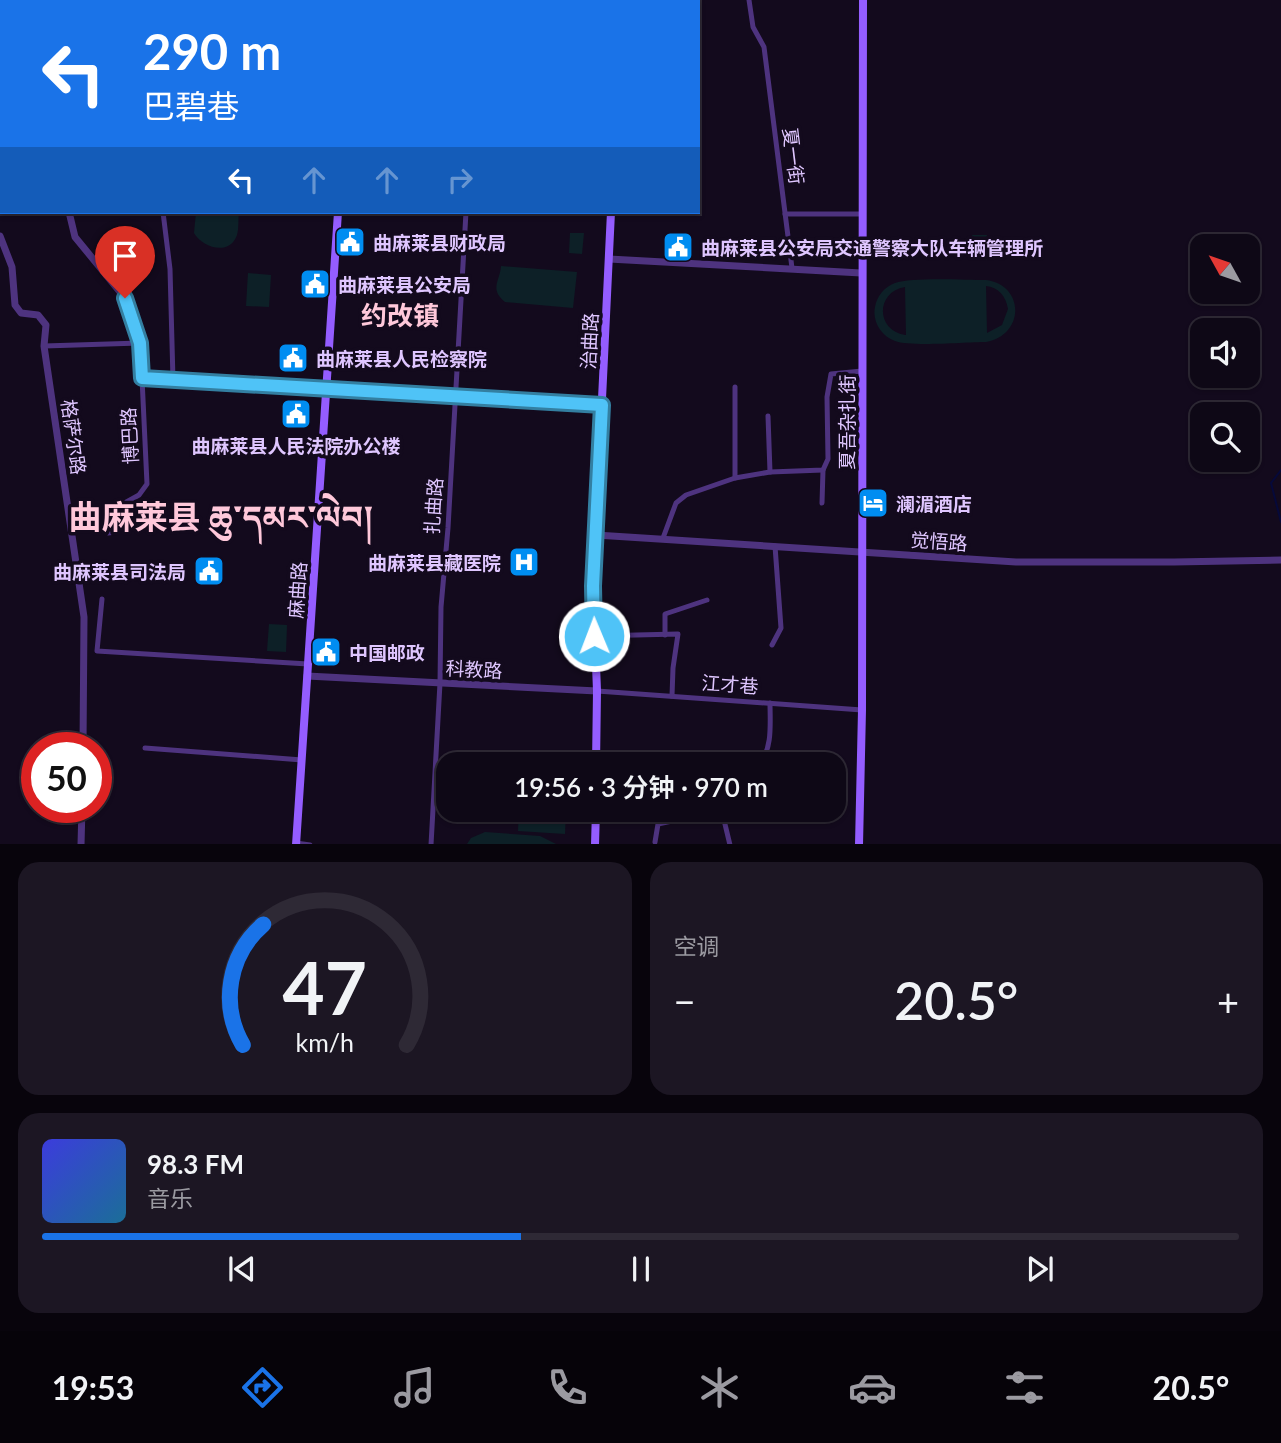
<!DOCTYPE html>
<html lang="zh">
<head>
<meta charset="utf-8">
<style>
  :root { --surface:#0e0816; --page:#1c1623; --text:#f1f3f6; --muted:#9b9aa1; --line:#2e2935; --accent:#1a73e8 }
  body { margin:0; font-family:Lato,"Noto Sans SC","Noto Serif Tibetan",sans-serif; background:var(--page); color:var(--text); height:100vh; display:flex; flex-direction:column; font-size:26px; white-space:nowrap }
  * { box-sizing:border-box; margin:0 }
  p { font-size:23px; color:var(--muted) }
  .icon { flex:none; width:38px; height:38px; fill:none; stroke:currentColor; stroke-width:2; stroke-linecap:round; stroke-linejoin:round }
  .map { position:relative; height:844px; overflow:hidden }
  .side { display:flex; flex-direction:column; gap:18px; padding:18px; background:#08040c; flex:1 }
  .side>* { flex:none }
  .banner { position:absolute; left:0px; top:0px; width:700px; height:214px; box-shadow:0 2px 5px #0004,0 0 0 2px var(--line); background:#1a73e8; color:#fff; overflow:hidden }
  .needle { width:46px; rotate:310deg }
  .fabs { position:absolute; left:1190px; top:234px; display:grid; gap:14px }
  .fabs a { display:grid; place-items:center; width:70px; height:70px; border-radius:14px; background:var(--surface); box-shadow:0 2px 5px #0004,0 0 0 2px var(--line); font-size:35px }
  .speed { position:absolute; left:21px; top:732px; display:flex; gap:14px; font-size:35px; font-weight:700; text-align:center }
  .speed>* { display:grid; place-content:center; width:91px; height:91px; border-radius:50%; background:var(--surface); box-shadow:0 2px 5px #0004,0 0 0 2px var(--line); line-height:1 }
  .speed .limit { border:10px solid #d22; background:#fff; color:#111 }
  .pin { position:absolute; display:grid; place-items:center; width:60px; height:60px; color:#fff; margin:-72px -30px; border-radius:50% 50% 50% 0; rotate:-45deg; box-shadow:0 0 7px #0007 }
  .pin .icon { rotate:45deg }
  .me { position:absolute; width:77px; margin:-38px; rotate:359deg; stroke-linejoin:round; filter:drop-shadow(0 0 5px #0008) }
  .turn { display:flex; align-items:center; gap:24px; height:147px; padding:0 28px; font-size:32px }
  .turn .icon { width:91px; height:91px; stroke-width:2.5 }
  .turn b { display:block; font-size:49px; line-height:60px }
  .lanes { display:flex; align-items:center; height:66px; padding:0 28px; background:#0003; justify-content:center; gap:35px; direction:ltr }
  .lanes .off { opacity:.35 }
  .big { font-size:52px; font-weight:600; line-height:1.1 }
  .side .widget { flex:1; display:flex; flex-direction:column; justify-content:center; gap:10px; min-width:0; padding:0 24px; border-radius:21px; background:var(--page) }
  .side .dial { align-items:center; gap:0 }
  .dial svg { height:182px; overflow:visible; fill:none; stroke:var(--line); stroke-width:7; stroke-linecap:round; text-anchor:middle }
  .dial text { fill:var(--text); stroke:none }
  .song { display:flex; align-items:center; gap:21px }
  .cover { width:84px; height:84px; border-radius:10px; background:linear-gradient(135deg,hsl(240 70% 55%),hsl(200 70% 35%)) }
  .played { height:7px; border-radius:4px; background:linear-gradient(90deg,var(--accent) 40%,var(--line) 40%) }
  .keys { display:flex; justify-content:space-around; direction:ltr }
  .heat { display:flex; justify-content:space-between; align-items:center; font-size:38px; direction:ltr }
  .side .tiles { flex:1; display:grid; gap:18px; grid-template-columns:1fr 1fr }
  .widget:last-child { grid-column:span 2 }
  .trip { position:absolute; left:436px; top:752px; width:410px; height:70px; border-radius:21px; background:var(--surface); box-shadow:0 2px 5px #0004,0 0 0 2px var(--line); font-weight:600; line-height:70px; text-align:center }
  .tab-bar { display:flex; height:112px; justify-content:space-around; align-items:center; background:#060309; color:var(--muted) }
  .tab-bar .icon { width:49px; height:49px }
  .tab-bar .on { color:var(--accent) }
  .tab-bar b { font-size:32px; color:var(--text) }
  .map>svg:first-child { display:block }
  .green { fill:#0d2027; fill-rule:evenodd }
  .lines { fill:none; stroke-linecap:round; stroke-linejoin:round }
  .stream { stroke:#06093a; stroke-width:2 }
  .minor { stroke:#4e337f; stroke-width:5 }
  .tertiary { stroke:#4e337f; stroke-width:7 }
  .secondary { stroke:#945dff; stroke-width:8 }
  .route-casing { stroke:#337fa1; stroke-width:18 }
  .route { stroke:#4fc3f7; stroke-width:12 }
  .labels { text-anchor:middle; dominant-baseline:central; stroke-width:7; stroke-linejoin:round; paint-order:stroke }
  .street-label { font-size:19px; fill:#dfc6ff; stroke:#130a1d }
  .poi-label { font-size:19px; font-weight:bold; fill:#dfc6ff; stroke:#130a1d; text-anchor:start }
  .district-label { font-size:26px; font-weight:bold; fill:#ffc8da; stroke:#130a1d }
  .town-label { font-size:33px; font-weight:bold; fill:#ffc8da; stroke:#130a1d }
</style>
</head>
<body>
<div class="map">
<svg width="1281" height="845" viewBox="0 0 1281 845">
  <rect width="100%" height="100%" fill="#130a1d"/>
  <g class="green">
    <path d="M196 212H239C238 219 239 229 237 235 229 257 202 247 194 233Z"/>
    <path d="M570 233H584L582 254 569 253Z"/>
    <path d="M972 235H987V260H973Z"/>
    <path d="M501 266 577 272 573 308 505 302C489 289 500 281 501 266Z"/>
    <path d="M248 273 271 275 269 307 246 306Z"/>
    <path d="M986 280C1025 285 1025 335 986 342 966 342 911 347 895 341 881 336 872 321 875 307 877 296 884 287 895 283 911 277 965 280 986 280ZM986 286C998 287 1006 296 1008 309L1002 325 987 333ZM905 287 906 335H905C876 331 875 292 905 287Z"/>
    <path d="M269 624 287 625 286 652 267 651Z"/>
    <path d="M519 810H566L565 834 518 831Z"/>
    <path d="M485 832 540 836 556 844H467L471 838Z"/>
  </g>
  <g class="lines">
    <path class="stream" d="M1281 470 1271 483 1281 522"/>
    <g class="minor">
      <path d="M118 0 119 2"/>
      <path d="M199 0 200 2"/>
      <path d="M281 0V2"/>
      <path d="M611 0 614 2"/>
      <path d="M749 0 753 27 764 47 792 268"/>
      <path d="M478 2V0"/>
      <path d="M531 2 534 0"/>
      <path d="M0 6 2 13"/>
      <path d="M0 166 2 165"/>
      <path d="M163 212 170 269 173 380"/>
      <path d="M785 214H861"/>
      <path d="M44 346 140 343"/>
      <path d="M735 387V478"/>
      <path d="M768 416 770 472"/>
      <path d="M822 503 823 470"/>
      <path d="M108 533 115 532 121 505 139 495 147 484 142 378"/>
      <path d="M663 538 676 503 686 495 735 478 770 472 823 470 828 459 827 397 831 374 862 371"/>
      <path d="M102 599 97 651 308 664"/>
      <path d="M665 635V614L707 600"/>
      <path d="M594 636 678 634 673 668 672 696"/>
      <path d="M772 645 781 628 775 546"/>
      <path d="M597 691 862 710"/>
      <path d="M145 748 302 760"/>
      <path d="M759 765C773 748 770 723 770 703"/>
      <path d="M725 810 724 820 730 845"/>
      <path d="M655 842 658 824 672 821 674 810"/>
      <path d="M296 843 310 845"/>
      <path d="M431 845 440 683 441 607 448 528 466 212"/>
    </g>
    <g class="tertiary">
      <path d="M32 2V0"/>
      <path d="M69 212 75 237 125 298 140 343 142 378 602 405"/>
      <path d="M0 236 12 267 15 305 21 313 38 315 46 325 44 346 84 617 83 747"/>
      <path d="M609 259 861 273"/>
      <path d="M596 535 1016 562H1174L1281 560"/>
      <path d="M307 676 597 691"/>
      <path d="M81 845 82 807"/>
    </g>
    <g class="secondary">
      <path d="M351 2V0"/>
      <path d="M622 2V0"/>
      <path d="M596 765 597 691 593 586 611 212"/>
      <path d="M296 845 338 212"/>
      <path d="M595 845 596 810"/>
      <path d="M859 845 862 710 863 0"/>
    </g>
  </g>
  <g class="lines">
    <g class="route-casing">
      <path id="route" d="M125 298 140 343 142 378 602 405 593 586 594 636"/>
    </g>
    <use href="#route" class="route"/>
  </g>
  <defs>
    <g id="civic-square" transform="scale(1.575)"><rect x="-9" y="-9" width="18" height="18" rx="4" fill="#008df1" stroke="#130a1d"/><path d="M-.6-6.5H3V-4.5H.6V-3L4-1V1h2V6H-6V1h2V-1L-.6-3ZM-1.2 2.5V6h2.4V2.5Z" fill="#fff"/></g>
    <g id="hotel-square" transform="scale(1.575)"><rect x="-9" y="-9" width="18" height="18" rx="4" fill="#008df1" stroke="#130a1d"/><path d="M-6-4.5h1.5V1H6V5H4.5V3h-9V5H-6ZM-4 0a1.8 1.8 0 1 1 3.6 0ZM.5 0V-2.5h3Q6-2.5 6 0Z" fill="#fff"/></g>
    <g id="hospital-square" transform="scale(1.575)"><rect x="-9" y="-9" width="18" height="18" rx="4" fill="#008df1" stroke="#130a1d"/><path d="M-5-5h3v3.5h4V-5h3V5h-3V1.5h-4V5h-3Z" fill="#fff"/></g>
  </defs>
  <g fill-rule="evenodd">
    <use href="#civic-square" x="350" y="242"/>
    <use href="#civic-square" x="678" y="247"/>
    <use href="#civic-square" x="315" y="284"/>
    <use href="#civic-square" x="293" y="358"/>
    <use href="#civic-square" x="296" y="414"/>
    <use href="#hotel-square" x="873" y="503"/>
    <use href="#hospital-square" x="524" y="562"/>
    <use href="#civic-square" x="209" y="571"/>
    <use href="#civic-square" x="326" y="652"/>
  </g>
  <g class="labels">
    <g class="street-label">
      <text transform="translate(794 156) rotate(83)">夏一街</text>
      <text transform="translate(589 341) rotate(-87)">治曲路</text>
      <text transform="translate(846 422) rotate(-90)">夏吾杂扎街</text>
      <text transform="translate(129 436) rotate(-93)">博巴路</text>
      <text transform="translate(74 437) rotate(82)">格萨尔路</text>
      <text transform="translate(433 506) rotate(-86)">扎曲路</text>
      <text transform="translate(939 541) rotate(4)">觉悟路</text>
      <text transform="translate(297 590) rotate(-86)">麻曲路</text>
      <text transform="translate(474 669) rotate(3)">科教路</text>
      <text transform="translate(730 684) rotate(4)">江才巷</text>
    </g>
    <g class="poi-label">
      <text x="373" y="242">曲麻莱县财政局</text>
      <text x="701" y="247">曲麻莱县公安局交通警察大队车辆管理所</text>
      <text x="338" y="284">曲麻莱县公安局</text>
      <text x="316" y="358">曲麻莱县人民检察院</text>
      <text x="296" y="445" text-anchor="middle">曲麻莱县人民法院办公楼</text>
      <text x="896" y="503">澜湄酒店</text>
      <text x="501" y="562" text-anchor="end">曲麻莱县藏医院</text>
      <text x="186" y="571" text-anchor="end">曲麻莱县司法局</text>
      <text x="349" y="652">中国邮政</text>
    </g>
    <g class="district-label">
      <text x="400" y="315">约改镇</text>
    </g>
    <g class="town-label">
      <text x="221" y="516">曲麻莱县 ཆུ་དམར་ལེབ།</text>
    </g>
  </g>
</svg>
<div class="fabs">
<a><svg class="needle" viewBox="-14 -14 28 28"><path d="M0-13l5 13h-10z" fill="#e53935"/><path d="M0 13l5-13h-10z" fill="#9b9aa1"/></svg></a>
<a><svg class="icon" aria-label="sound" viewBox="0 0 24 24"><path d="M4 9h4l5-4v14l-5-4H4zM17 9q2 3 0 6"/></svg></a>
<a><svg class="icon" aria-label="search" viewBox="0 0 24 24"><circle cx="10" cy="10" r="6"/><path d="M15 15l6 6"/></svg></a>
</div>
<div class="speed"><div class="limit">50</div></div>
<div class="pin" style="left:125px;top:298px;background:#d93025"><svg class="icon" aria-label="arrive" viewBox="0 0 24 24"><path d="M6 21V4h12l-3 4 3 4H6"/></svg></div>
<svg class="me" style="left:594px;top:636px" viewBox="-20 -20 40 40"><circle r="17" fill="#4fc3f7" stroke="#fff" stroke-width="3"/><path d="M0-11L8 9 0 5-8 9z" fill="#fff"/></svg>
<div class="trip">19:56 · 3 分钟 · 970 m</div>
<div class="banner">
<div class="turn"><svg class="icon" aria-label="left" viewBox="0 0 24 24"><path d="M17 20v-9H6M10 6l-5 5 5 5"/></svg><div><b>290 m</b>巴碧巷</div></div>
<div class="lanes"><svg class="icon" aria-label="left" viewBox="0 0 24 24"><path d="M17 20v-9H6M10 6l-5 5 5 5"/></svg><svg class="icon off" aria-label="ahead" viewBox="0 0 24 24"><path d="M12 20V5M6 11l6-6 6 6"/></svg><svg class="icon off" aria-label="ahead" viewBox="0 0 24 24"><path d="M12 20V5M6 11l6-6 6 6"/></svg><svg class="icon off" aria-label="right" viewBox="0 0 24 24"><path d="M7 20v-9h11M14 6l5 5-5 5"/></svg></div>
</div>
</div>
<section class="side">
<div class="tiles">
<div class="widget dial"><svg viewBox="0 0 100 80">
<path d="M14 69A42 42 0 1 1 86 69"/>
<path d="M14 69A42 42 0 0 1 23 16" stroke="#1a73e8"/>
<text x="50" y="56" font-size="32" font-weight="700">47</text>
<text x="50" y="72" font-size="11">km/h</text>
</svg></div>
<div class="widget"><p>空调</p>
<div class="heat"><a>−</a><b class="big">20.5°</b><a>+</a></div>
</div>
<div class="widget">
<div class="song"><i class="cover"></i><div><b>98.3 FM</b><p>音乐</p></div></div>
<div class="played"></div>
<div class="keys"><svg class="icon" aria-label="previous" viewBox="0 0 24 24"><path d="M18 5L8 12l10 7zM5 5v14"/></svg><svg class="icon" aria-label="pause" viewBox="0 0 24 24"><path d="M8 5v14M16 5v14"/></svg><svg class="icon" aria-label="next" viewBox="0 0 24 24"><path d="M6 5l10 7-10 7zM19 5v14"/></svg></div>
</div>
</div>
</section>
<nav class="tab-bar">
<b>19:53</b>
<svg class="icon on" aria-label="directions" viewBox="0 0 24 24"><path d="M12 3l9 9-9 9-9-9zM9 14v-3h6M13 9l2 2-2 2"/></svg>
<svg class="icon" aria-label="music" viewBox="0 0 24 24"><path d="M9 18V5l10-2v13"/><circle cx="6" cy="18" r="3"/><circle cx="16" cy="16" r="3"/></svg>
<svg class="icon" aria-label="phone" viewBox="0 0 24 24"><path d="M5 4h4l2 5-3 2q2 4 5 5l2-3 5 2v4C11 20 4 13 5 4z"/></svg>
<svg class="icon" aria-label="climate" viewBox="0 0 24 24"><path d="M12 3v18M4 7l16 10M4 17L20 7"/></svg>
<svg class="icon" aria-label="car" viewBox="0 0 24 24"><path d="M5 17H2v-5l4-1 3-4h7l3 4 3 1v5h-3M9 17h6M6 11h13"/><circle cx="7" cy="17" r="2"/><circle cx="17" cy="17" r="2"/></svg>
<svg class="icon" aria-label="filters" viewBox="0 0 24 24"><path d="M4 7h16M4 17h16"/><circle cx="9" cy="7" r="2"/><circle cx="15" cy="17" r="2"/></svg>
<b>20.5°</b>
</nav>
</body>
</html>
